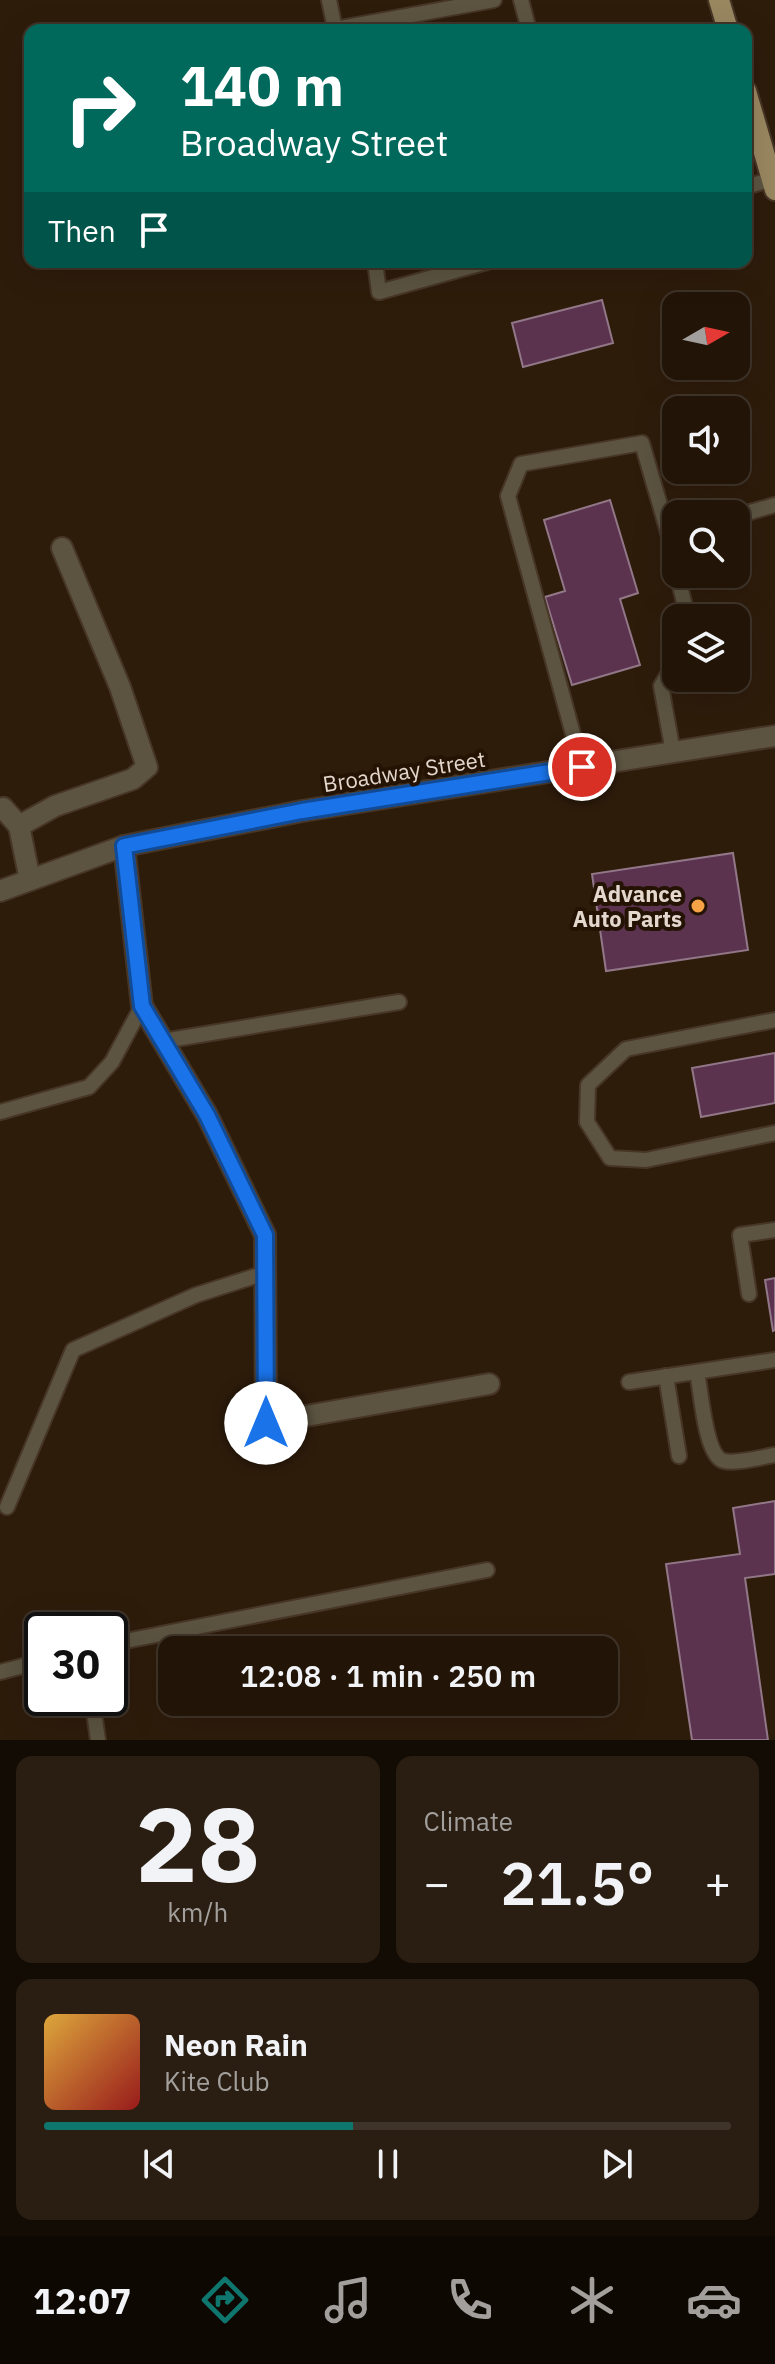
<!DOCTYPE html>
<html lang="en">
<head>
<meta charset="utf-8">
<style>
  :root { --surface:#221508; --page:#2a1e12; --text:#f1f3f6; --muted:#a29f9c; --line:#3f3429; --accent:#0f766e }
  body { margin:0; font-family:"IBM Plex Sans",sans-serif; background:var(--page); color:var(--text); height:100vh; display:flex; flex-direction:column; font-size:30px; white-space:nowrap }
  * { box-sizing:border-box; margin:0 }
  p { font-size:26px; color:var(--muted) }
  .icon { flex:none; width:44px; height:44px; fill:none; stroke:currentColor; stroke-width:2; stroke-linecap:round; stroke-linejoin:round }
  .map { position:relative; height:1740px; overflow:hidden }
  .details { display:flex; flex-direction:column; gap:16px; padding:16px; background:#130c04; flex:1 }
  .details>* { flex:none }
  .hud { position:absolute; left:24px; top:24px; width:728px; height:244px; border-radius:16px; box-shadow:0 8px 32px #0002,0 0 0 2px var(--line); background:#00695c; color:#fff; overflow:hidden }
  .needle { width:52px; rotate:81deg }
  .buttons { position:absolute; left:662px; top:292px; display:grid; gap:16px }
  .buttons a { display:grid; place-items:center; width:88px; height:88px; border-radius:16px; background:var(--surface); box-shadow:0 8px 32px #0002,0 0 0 2px var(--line); font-size:40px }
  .speed { position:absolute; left:24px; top:1612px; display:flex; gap:16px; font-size:40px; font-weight:700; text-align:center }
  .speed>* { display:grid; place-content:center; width:104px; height:104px; border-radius:50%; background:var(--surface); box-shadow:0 8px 32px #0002,0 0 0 2px var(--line); line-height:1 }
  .speed .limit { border:4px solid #111; border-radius:12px; background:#fff; color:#111 }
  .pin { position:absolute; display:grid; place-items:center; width:68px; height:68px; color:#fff; margin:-34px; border:4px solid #fff; border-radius:50%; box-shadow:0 2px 8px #0007 }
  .me { position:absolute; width:88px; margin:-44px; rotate:0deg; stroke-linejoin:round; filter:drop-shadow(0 0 6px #0008) }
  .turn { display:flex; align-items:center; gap:28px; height:168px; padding:0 24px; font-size:36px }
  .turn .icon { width:104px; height:104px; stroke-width:2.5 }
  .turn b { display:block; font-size:56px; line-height:68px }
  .then { display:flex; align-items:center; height:76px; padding:0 24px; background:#0003; gap:16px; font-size:30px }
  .big { font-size:60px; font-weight:600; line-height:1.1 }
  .details .card { flex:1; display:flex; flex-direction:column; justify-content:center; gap:12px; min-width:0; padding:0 28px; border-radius:16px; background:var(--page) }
  .details .dial { align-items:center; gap:0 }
  .dial b { font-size:104px; line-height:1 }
  .song { display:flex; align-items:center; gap:24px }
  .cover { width:96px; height:96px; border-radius:12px; background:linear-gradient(135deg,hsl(40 70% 55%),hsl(0 70% 35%)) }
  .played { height:8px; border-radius:4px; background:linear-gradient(90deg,var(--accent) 45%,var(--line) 45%) }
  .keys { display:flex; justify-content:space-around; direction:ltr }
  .heat { display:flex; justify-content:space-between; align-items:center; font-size:44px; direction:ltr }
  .details .tiles { flex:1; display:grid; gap:16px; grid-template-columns:1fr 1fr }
  .card:last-child { grid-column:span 2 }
  .trip { position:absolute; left:158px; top:1636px; width:460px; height:80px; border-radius:16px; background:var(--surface); box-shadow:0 8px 32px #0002,0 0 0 2px var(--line); font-weight:600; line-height:80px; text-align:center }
  .dock { display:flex; height:128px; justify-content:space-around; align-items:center; background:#0e0803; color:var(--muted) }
  .dock .icon { width:56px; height:56px }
  .dock .active { color:var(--accent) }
  .dock b { font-size:36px; color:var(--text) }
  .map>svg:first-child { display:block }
  .building { fill:#5b334e; stroke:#917787; stroke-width:2 }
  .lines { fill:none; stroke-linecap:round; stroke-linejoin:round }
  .service-casing { stroke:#473626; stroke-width:18 }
  .minor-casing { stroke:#473626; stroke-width:24 }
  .tertiary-casing { stroke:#473626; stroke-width:24 }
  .primary-casing { stroke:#473626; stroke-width:24 }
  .service { stroke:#5c5441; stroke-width:14 }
  .minor { stroke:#5c5441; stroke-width:20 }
  .tertiary { stroke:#5c5441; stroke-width:20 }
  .primary { stroke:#998760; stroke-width:20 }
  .route-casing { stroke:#114b97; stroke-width:20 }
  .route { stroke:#1a73e8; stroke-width:14 }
  .poi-dot { fill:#f5a346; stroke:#241303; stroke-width:3 }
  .labels { text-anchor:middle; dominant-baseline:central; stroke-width:8; stroke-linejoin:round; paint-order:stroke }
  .street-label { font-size:22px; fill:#e4d7cd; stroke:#241303 }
  .poi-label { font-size:22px; font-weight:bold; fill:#e4d7cd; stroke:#241303; text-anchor:end }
</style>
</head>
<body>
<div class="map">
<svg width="775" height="1740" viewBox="0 0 775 1740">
  <rect width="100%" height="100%" fill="#2e1c0b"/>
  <g class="building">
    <path d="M602 300 613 343 523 367 512 323Z"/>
    <path d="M610 500 638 593 620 599 640 665 572 685 545 597 565 591 544 520Z"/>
    <path d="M733 853 748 950 606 971 592 874Z"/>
    <path d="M775 1053V1103L701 1117 692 1068Z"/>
    <path d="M775 1278V1330L773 1331 765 1280Z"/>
    <path d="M775 1501V1574L745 1578 768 1740H692L666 1564 740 1554 733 1508Z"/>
  </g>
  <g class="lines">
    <g class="service-casing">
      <g id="service">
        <path d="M329 0 335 29 494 0"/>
        <path d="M521 0 529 30"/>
        <path d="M746 187 772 179"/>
        <path d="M375 262 379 292 487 262"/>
        <path d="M736 516 775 505"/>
        <path d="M676 534 669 536 676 568"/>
        <path d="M677 574 688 618"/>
        <path d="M673 752 661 686 676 661"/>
        <path d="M582 767 508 496 521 464 642 443 669 536"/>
        <path d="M775 1020 626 1049 588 1085 587 1122 610 1158 646 1160 775 1133"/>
        <path d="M163 1041 399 1002"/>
        <path d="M0 1112 89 1087 112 1062 142 1006"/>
        <path d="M749 1294 740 1235 775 1230"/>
        <path d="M697 1372C701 1390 705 1457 724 1461 736 1464 762 1457 775 1455"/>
        <path d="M666 1376 679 1456"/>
        <path d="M629 1382 775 1360"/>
        <path d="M7 1507 73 1350 196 1295 265 1273"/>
        <path d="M110 1644 487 1570"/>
        <path d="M0 1672 42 1661"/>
        <path d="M92 1698 98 1740"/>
      </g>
    </g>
    <g class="minor-casing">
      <g id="minor">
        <path d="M0 809 3 808 19 826"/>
        <path d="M124 846 142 1006 207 1115 265 1235 266 1423 489 1384"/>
        <path d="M30 880 19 826 55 806 133 779 147 767 120 687 62 548"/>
      </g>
    </g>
    <g class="tertiary-casing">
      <path id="tertiary" d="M0 891 124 846 302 811 775 736"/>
    </g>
    <g class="primary-casing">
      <g id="primary">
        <path d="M719 0 728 30"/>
        <path d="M746 91 775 190"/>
      </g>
    </g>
    <use href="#service" class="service"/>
    <use href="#minor" class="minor"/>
    <use href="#tertiary" class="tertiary"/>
    <use href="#primary" class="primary"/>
  </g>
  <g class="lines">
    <g class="route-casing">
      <path id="route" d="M266 1423 265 1235 207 1115 142 1006 124 846 302 811 582 767"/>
    </g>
    <use href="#route" class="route"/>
  </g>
  <circle class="poi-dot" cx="698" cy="906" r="8"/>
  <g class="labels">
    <g class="street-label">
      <text transform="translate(404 771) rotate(-9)">Broadway Street</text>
    </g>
    <g class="poi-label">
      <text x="682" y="893">Advance<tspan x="682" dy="25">Auto Parts</tspan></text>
    </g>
  </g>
</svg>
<div class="buttons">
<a><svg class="needle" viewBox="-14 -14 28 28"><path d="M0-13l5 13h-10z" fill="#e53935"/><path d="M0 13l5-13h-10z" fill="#a29f9c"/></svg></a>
<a><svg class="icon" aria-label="sound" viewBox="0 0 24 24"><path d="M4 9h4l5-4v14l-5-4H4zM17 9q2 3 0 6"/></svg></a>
<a><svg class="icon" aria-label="search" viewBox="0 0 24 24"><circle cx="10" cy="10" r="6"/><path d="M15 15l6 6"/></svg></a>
<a><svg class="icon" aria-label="layers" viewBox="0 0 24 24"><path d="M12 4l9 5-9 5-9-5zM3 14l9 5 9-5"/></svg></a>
</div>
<div class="speed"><div class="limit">30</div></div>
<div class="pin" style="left:582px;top:767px;background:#d93025"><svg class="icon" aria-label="arrive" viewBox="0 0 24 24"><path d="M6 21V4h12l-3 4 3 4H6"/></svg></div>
<svg class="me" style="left:266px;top:1423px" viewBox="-20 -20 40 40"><circle r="19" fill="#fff"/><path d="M0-13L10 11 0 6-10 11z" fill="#1a73e8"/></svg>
<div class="trip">12:08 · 1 min · 250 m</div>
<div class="hud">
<div class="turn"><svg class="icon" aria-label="right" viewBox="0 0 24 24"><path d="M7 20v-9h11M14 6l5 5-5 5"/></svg><div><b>140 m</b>Broadway Street</div></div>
<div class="then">Then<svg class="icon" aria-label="arrive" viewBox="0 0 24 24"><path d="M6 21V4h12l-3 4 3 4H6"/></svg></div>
</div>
</div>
<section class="details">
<div class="tiles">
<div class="card dial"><b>28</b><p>km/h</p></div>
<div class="card"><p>Climate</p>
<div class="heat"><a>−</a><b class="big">21.5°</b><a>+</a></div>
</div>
<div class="card">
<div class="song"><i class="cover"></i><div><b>Neon Rain</b><p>Kite Club</p></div></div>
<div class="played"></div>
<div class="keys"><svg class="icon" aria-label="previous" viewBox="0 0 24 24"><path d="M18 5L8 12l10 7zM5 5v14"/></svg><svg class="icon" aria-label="pause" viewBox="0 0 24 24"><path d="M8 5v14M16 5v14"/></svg><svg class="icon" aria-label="next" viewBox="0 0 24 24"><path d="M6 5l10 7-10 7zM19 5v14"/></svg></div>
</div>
</div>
</section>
<nav class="dock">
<b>12:07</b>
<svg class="icon active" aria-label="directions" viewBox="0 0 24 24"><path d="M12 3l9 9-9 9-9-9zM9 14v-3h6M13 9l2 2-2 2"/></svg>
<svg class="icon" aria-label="music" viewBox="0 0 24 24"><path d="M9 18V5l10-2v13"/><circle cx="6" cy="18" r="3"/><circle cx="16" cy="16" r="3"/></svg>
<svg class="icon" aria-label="phone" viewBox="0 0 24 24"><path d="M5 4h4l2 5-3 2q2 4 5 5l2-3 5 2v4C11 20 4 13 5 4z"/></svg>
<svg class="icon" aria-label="climate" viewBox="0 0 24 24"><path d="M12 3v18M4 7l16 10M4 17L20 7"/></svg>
<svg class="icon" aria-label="car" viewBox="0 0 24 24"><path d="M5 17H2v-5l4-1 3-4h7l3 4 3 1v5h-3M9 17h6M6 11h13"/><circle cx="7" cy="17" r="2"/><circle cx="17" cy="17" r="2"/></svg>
</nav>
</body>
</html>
